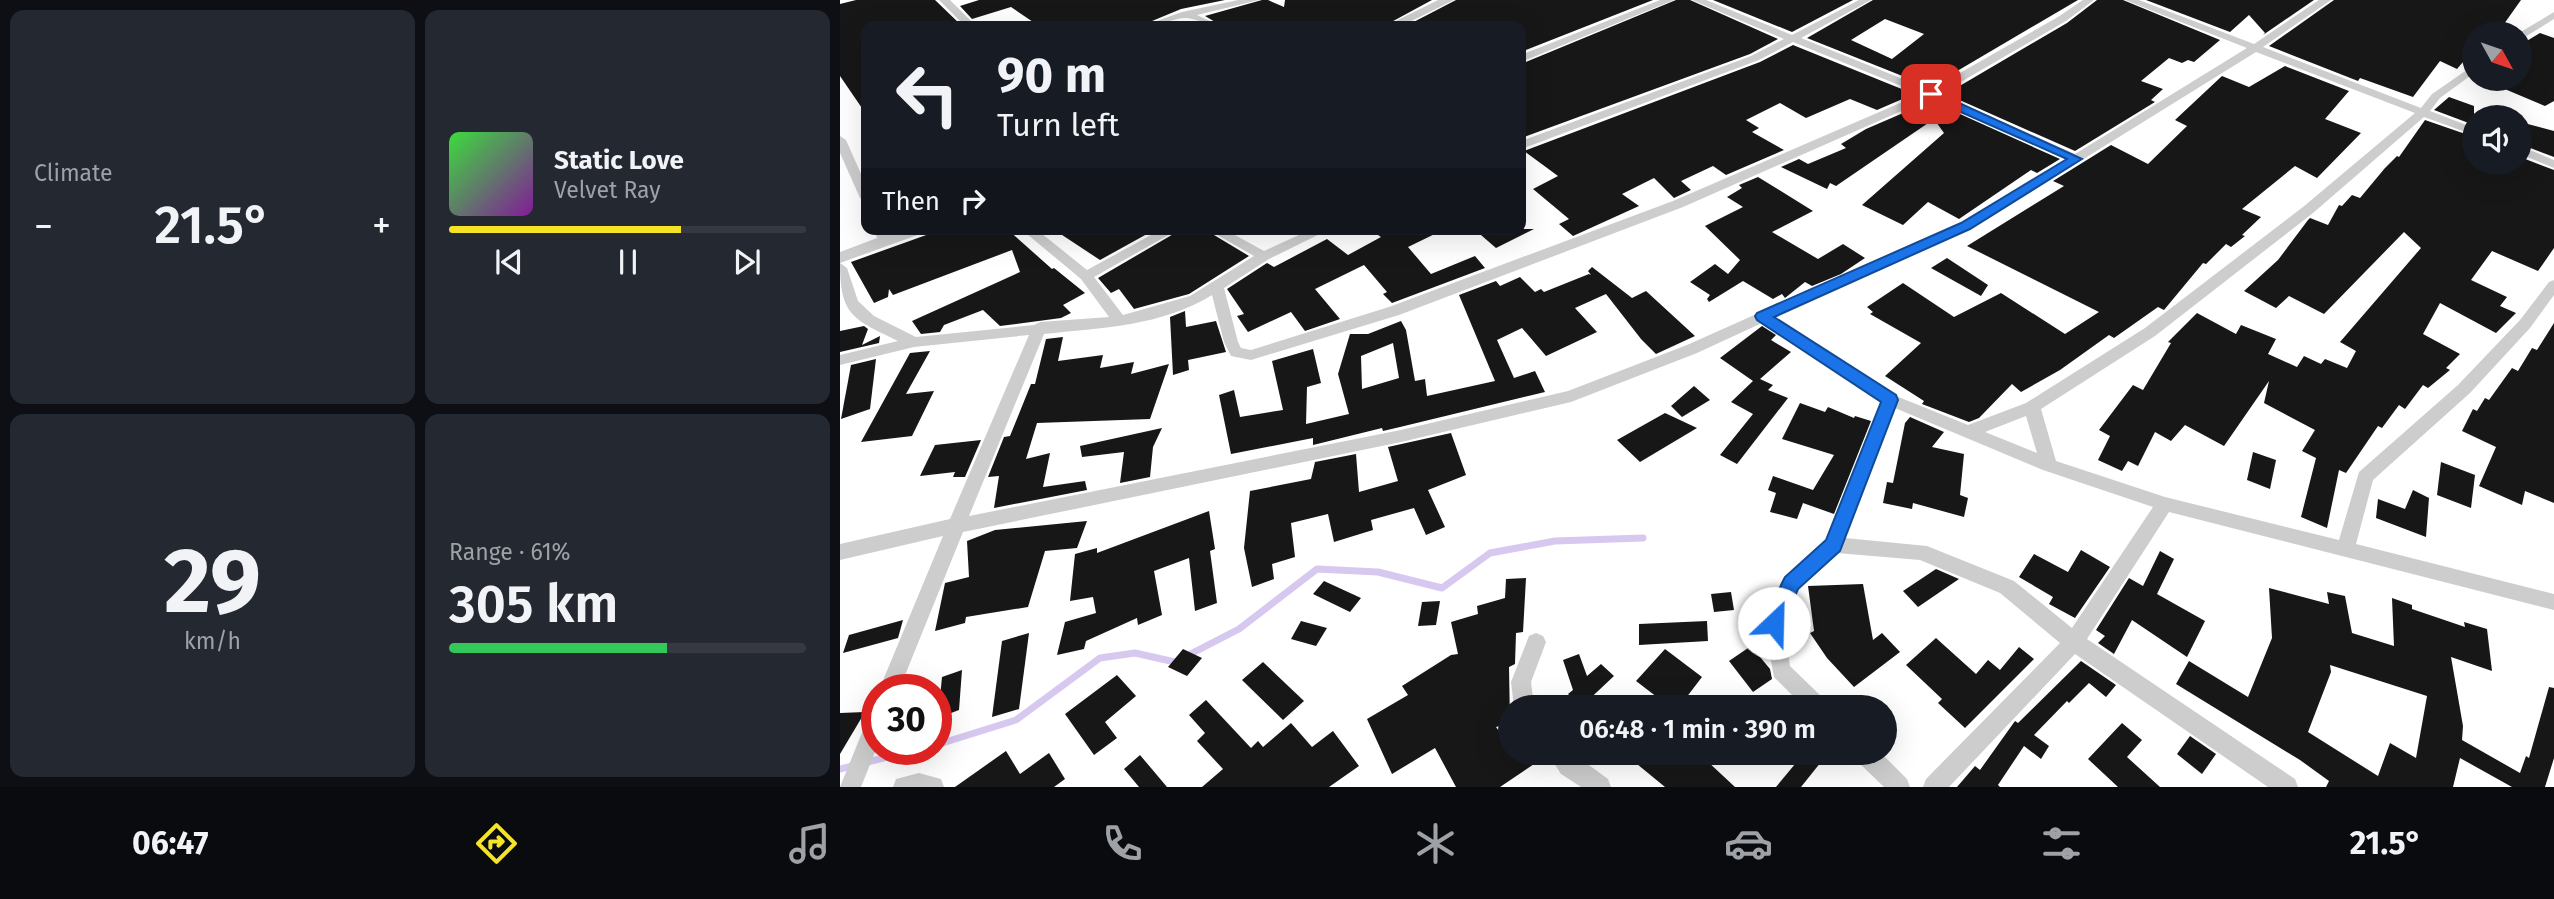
<!DOCTYPE html>
<html lang="en">
<head>
<meta charset="utf-8">
<style>
  :root { --surface:#171b24; --page:#242831; --text:#f1f3f6; --muted:#9ea1a6; --line:#363941; --accent:#f5e325 }
  body { margin:0; font-family:"Fira Sans",sans-serif; background:var(--page); color:var(--text); height:100vh; display:flex; flex-direction:column; font-size:26px; white-space:nowrap }
  * { box-sizing:border-box; margin:0 }
  p { font-size:23px; color:var(--muted) }
  .icon { flex:none; width:38px; height:38px; fill:none; stroke:currentColor; stroke-width:2; stroke-linecap:round; stroke-linejoin:round }
  .map { position:relative; flex:1; overflow:hidden }
  .sheet { display:flex; flex-direction:column; gap:10px; padding:10px; background:#0d0f14; width:840px }
  .sheet>* { flex:none }
  .banner { position:absolute; left:21px; top:21px; width:665px; height:214px; border-radius:14px; box-shadow:0 7px 28px #0002; background:#171b24; color:var(--text); overflow:hidden }
  .needle { width:46px; rotate:130deg }
  .controls { position:absolute; left:1622px; top:21px; display:grid; gap:14px }
  .controls a { display:grid; place-items:center; width:70px; height:70px; border-radius:50%; background:var(--surface); box-shadow:0 7px 28px #0002; font-size:35px }
  .speed { position:absolute; left:21px; top:674px; display:flex; gap:14px; font-size:35px; font-weight:700; text-align:center }
  .speed>* { display:grid; place-content:center; width:91px; height:91px; border-radius:50%; background:var(--surface); box-shadow:0 7px 28px #0002; line-height:1 }
  .speed .limit { border:10px solid #d22; background:#fff; color:#111 }
  .pin { position:absolute; display:grid; place-items:center; width:60px; height:60px; color:#fff; margin:-30px; border-radius:14px; box-shadow:0 4px 10px #0006 }
  .me { position:absolute; width:77px; margin:-38px; rotate:24deg; stroke-linejoin:round; filter:drop-shadow(0 0 5px #0008) }
  .turn { display:flex; align-items:center; gap:24px; height:147px; padding:0 21px; font-size:32px }
  .turn .icon { width:91px; height:91px; stroke-width:2.5 }
  .turn b { display:block; font-size:49px; line-height:60px }
  .then { display:flex; align-items:center; height:66px; padding:0 21px; background:#0003; gap:14px; font-size:26px }
  .big { font-size:52px; font-weight:600; line-height:1.1 }
  .sheet .widget { flex:1; display:flex; flex-direction:column; justify-content:center; gap:10px; min-width:0; padding:0 24px; border-radius:14px; background:var(--page) }
  .sheet .dial { align-items:center; gap:0 }
  .dial b { font-size:91px; line-height:1 }
  .song { display:flex; align-items:center; gap:21px }
  .cover { width:84px; height:84px; border-radius:10px; background:linear-gradient(135deg,hsl(120 70% 55%),hsl(290 70% 35%)) }
  .played { height:7px; border-radius:4px; background:linear-gradient(90deg,var(--accent) 65%,var(--line) 65%) }
  .keys { display:flex; justify-content:space-around; direction:ltr }
  .heat { display:flex; justify-content:space-between; align-items:center; font-size:38px; direction:ltr }
  .charge { height:10px; border-radius:5px; background:linear-gradient(90deg,#34c759 61%,var(--line) 0) }
  .sheet .tiles { flex:1; display:grid; gap:10px; grid-template-columns:repeat(2,1fr) }
  .trip { position:absolute; left:658px; top:695px; width:399px; height:70px; border-radius:35px; background:var(--surface); box-shadow:0 7px 28px #0002; font-weight:600; line-height:70px; text-align:center }
  .menu { display:flex; height:112px; justify-content:space-around; align-items:center; background:#090b0e; color:var(--muted) }
  .menu .icon { width:49px; height:49px }
  .menu .current { color:var(--accent) }
  .menu b { font-size:32px; color:var(--text) }
  main { display:flex; flex:1; min-height:0 }
  .map>svg:first-child { display:block }
  .lines { fill:none; stroke-linecap:round; stroke-linejoin:round }
  .stream { stroke:#d7c8f0; stroke-width:7 }
  .building { fill:#171717; fill-rule:evenodd }
  .minor { fill:#cdcdcd; fill-rule:evenodd }
  .tertiary { fill:#cdcdcd; fill-rule:evenodd }
  .route { fill:#1a73e8; stroke:#114b97; stroke-width:2 }
</style>
</head>
<body>
<main>
<section class="sheet">
<div class="tiles">
<div class="widget"><p>Climate</p>
<div class="heat"><a>−</a><b class="big">21.5°</b><a>+</a></div>
</div>
<div class="widget">
<div class="song"><i class="cover"></i><div><b>Static Love</b><p>Velvet Ray</p></div></div>
<div class="played"></div>
<div class="keys"><svg class="icon" aria-label="previous" viewBox="0 0 24 24"><path d="M18 5L8 12l10 7zM5 5v14"/></svg><svg class="icon" aria-label="pause" viewBox="0 0 24 24"><path d="M8 5v14M16 5v14"/></svg><svg class="icon" aria-label="next" viewBox="0 0 24 24"><path d="M6 5l10 7-10 7zM19 5v14"/></svg></div>
</div>
<div class="widget dial"><b>29</b><p>km/h</p></div>
<div class="widget"><p>Range · 61%</p><b class="big">305 km</b><div class="charge"></div></div>
</div>
</section>
<div class="map">
<svg width="1714" height="787" viewBox="0 0 1714 787">
  <rect width="100%" height="100%" fill="#fff"/>
  <g class="lines">
    <g class="stream">
      <path d="M96 745 176 720 260 658 295 653 335 662 399 629 477 569 538 572 602 588 650 553 715 541 803 538"/>
      <path d="M0 769 79 749"/>
    </g>
  </g>
  <g class="building">
    <path d="M16 0H95L122 26H26V114L0 76V4Z"/>
    <path d="M139 0H385L341 9 300 26H245L241 24 234 26H199L171 7 132 19 120 6Z"/>
    <path d="M422 0H428L444 7 445 0H592L544 26H382L365 16Z"/>
    <path d="M616 0H813L681 52V26H566Z"/>
    <path d="M836 0H850L938 39 910 54 681 138V64Z"/>
    <path d="M873 0H1013L952 32Z"/>
    <path d="M1033 0H1238L1090 87 967 38ZM1045 19 1084 34 1052 59 1011 40Z"/>
    <path d="M1257 0H1283L1380 40 1354 62 1348 60 1342 63 1329 58 1301 81 1323 89 1311 100 1315 102 1235 151 1106 94 1227 23Z"/>
    <path d="M1306 0H1474L1423 35 1425 33 1409 15 1390 32Z"/>
    <path d="M1494 0H1681L1659 31 1653 29 1650 33H1634V49L1617 69 1600 61 1573 97 1520 78 1518 81 1429 46Z"/>
    <path d="M1700 33 1714 38V101L1705 106 1641 79H1680V45Z"/>
    <path d="M953 45 1074 94 1037 110 1010 99 966 118 940 103 906 120 919 128 912 132 944 150 886 175 873 166 841 181 851 190 834 198 814 178 782 194 799 206 733 236 719 224 729 219 693 189 718 176 684 151 920 62Z"/>
    <path d="M1445 66 1509 91 1485 119 1521 133 1477 178 1455 166 1402 209 1421 217 1402 235 1405 236 1391 247 1386 244 1366 264 1363 263 1324 310 1318 307 1274 338 1269 335 1220 370 1181 392 1172 384 1139 418 1129 422 1082 404 1084 401 1045 376 1081 343 1030 314 1033 312 1027 307 1063 283 1114 317 1161 293 1225 334 1259 312 1127 246 1224 186 1213 181 1271 145 1308 164 1347 126 1335 120 1382 76 1409 87Z"/>
    <path d="M1609 97 1634 106V125L1594 110Z"/>
    <path d="M1091 101 1220 159 1197 173 1191 170 1119 219 1088 202 1063 225 1022 205 1104 133 1094 119 996 186 990 183 987 189 941 167 959 159 968 164 1006 148 1001 144 1026 129Z"/>
    <path d="M1585 120 1634 137V163H1680V157L1714 170V248L1698 271 1652 251 1631 280 1667 297 1660 306 1676 313 1656 333 1600 303 1583 334 1620 354 1606 368 1610 370 1588 388 1583 385 1565 409 1559 405 1542 428 1538 426 1506 473 1499 470 1487 528 1461 517 1476 458 1462 451 1475 430 1424 403 1429 381 1384 446 1345 425 1331 441 1315 432 1298 466 1288 461 1282 471 1258 460 1270 436 1259 430 1293 385 1303 390 1331 343 1328 342 1357 313 1396 334 1401 325 1436 339 1428 354 1457 367 1464 356 1481 364 1485 359 1507 368 1516 351 1500 342 1581 248 1564 232 1484 314 1449 296 1436 308 1404 291 1438 260 1468 220 1470 218 1488 225 1499 205 1502 206 1512 195 1520 198 1545 168 1557 156 1559 157Z"/>
    <path d="M1680 122 1714 131V157L1680 144Z"/>
    <path d="M918 177 973 211 932 232 978 259 1003 244 1025 258 1001 274 972 286 965 282 945 298 942 294 933 299 903 281 869 302 867 299 870 295 850 282 875 264 888 274 900 260 865 226 903 207 887 197 902 188 899 185Z"/>
    <path d="M103 229H167L212 269 214 268 245 293 223 305 231 313 221 318 160 326 143 310 104 325 100 332 81 334 72 321 180 272 172 250 53 295 49 289 48 297 34 303 11 262Z"/>
    <path d="M213 229H316L260 260Z"/>
    <path d="M342 229H364L409 256 349 294 294 309 279 289 271 293 258 278Z"/>
    <path d="M529 229H605L568 247 591 274 635 256 645 268 552 303 543 294 547 292 524 265 475 289 500 319 465 331 451 312 408 332 397 316 404 314 387 289 427 263 434 267 487 239 508 255 541 237Z"/>
    <path d="M634 229H694L656 248Z"/>
    <path d="M1107 258 1148 285 1141 296 1091 268Z"/>
    <path d="M752 267 792 298 806 291 855 336 816 354 801 339 766 294 735 308 757 332 706 356 682 328 657 340 674 378 695 371 705 392 560 427 543 431 542 428 473 445V438L391 454 379 395 394 390 400 417 443 410 432 361 473 349 481 383 467 387 466 424 509 414 498 374 510 334H528L561 321 566 330 575 381 585 379 587 396 655 381 619 295 656 281 660 286 680 277 695 292 701 289 704 292 749 274 751 275 748 271ZM553 343 559 378 522 389 521 356Z"/>
    <path d="M345 311 346 327 376 321 386 352 348 360 349 370 333 375 330 317Z"/>
    <path d="M1714 323V503L1685 491 1682 505 1639 486 1656 447 1622 431 1633 409 1637 411 1645 398 1649 400 1672 368 1678 371 1692 348 1697 350Z"/>
    <path d="M24 326 28 329 22 345 40 336 39 343 0 352V331Z"/>
    <path d="M922 326 936 335 931 340 951 352 920 379 933 385 928 390 948 398 897 464 880 455 913 414 891 402 913 381 880 358Z"/>
    <path d="M223 337 218 361 263 355 260 368 294 362 291 374 329 364 310 419 197 423 186 459 210 453 203 487 245 481 247 490 154 508 159 476 148 477 164 437 170 436 191 384H195L206 339Z"/>
    <path d="M90 351 66 394 94 391 72 436 21 442 70 353Z"/>
    <path d="M36 359 30 409 1 419 11 365Z"/>
    <path d="M854 386 870 400 842 417 831 406Z"/>
    <path d="M960 403 985 412 988 407 1014 418 1015 416 1031 421 994 514 963 503 957 519 930 512 936 493 928 490 933 476 973 490 994 455 942 439Z"/>
    <path d="M825 413 857 428 800 462 777 440Z"/>
    <path d="M1070 417 1104 432 1092 447 1124 454 1120 495 1128 498 1124 517 1073 503 1072 509 1043 503 1047 482 1053 483 1065 423Z"/>
    <path d="M322 428 313 447 310 477 280 483 284 452 242 457 240 446Z"/>
    <path d="M611 433 626 475 588 490 605 527 586 535 574 508 531 520 533 530 494 542 488 514 451 523 455 557 432 564 434 579 412 587 404 548 410 491 471 479 475 462 516 454 519 492 558 481 548 447Z"/>
    <path d="M141 440 125 477H113L115 472 80 476 95 445Z"/>
    <path d="M1413 452 1436 460 1430 489 1407 480Z"/>
    <path d="M1601 462 1635 475 1631 508 1597 495Z"/>
    <path d="M1573 490 1589 498 1586 537 1536 518 1538 499 1565 509Z"/>
    <path d="M369 511 375 549 370 551 377 603 355 611 349 558 314 571 322 615 298 625 297 618 246 641 244 649 217 655 225 622 256 613 253 597 230 601 235 554 257 548V553Z"/>
    <path d="M247 521 237 548 205 551 188 607 126 617 125 623 95 631 105 583 129 577 127 541 155 530Z"/>
    <path d="M1241 550 1270 567 1235 618 1209 604 1213 597 1179 577 1194 554 1228 572Z"/>
    <path d="M1320 551 1334 559 1317 594 1365 621 1347 657 1292 620 1274 654 1258 643 1265 636 1256 630 1289 578 1303 586Z"/>
    <path d="M1096 569 1119 579 1078 607 1063 591Z"/>
    <path d="M686 578 683 632 676 633 675 664 669 667 670 723 656 727 670 747V752H705L706 756 660 787H616L595 748 552 774 527 719 568 695 562 686 611 655 618 654 611 622 638 614 637 606 665 598 666 579Z"/>
    <path d="M484 581 521 598 510 612 473 594Z"/>
    <path d="M1023 584 1033 640 1042 633 1060 652 1014 687 987 658 970 633 974 631 968 586Z"/>
    <path d="M1429 588 1489 604 1487 592 1505 596 1512 633 1554 646 1552 598 1572 605V609L1625 627 1624 622 1647 629 1652 671 1611 657 1623 726 1622 740 1680 773 1686 756 1689 758 1709 687 1714 688V758L1705 787H1672L1620 758 1613 787H1486L1489 781 1460 760 1336 684 1349 661 1408 697 1432 638ZM1490 665 1587 696 1576 758 1550 743 1538 776 1468 732 1491 672Z"/>
    <path d="M891 592 894 610 874 612 871 594Z"/>
    <path d="M600 601 596 625 578 626 582 602Z"/>
    <path d="M63 620 58 638 3 653 9 635Z"/>
    <path d="M461 621 487 628 476 646 451 639Z"/>
    <path d="M867 621 868 641 799 645V624Z"/>
    <path d="M189 633 179 709 152 717 162 641Z"/>
    <path d="M1096 638 1136 674 1148 660 1160 670 1179 647 1194 659 1125 728 1098 703 1102 699 1066 665Z"/>
    <path d="M911 646 930 669 932 679 913 692 889 661Z"/>
    <path d="M343 649 362 658 347 676 328 667Z"/>
    <path d="M825 649 862 677 839 707H830L796 681Z"/>
    <path d="M739 654 747 676 761 664 774 676 741 707 728 694 733 690 723 660Z"/>
    <path d="M1241 661 1276 685 1266 697 1249 683 1229 703 1227 701 1194 735 1209 746 1201 759 1184 746 1158 785 1160 787H1117L1135 766 1140 770 1175 721 1178 723Z"/>
    <path d="M423 662 464 701 443 720 402 680Z"/>
    <path d="M122 670 119 710 98 718 102 677Z"/>
    <path d="M277 675 296 696 265 722 277 738 254 755 225 714Z"/>
    <path d="M366 700 411 748 418 741 423 747 451 723 472 747 493 731 519 766 489 787H362L383 769 357 741 365 733 349 715Z"/>
    <path d="M25 712 0 754V713Z"/>
    <path d="M1282 723 1302 740 1287 757 1320 787H1278L1248 759Z"/>
    <path d="M1350 736 1376 754 1362 774 1337 754Z"/>
    <path d="M166 751 180 774 209 753 225 779 214 787H115Z"/>
    <path d="M806 752H872L866 760 895 787H825L797 764Z"/>
    <path d="M965 752H989L961 787H936Z"/>
    <path d="M300 755 327 787H299L284 769Z"/>
  </g>
  <g class="lines">
    <g class="minor">
      <path d="M99 0H110L136 26H125Z"/>
      <path d="M398 0H419L357 15 380 26C366 26 359 19 347 18 336 17 318 27 303 26L342 12Z"/>
      <path d="M820 0H834L681 62V55Z"/>
      <path d="M852 0H866L952 35 1019 0H1031L961 38 1090 90 1218 17 1243 0H1254L1226 21 1100 94 1235 154 1407 48 1285 0H1299L1414 44 1479 0H1491L1423 47 1581 108 1592 94 1634 65V73L1600 98 1590 111 1634 128V135L1584 117 1473 213 1315 336 1201 409 1216 461 1325 497 1499 540 1519 472 1618 385 1680 320 1709 282 1714 280V295L1690 328 1630 393 1533 480 1516 544 1714 594V610L1329 512 1247 639 1455 779 1458 787H1428L1235 654 1109 787H1083L1086 779 1220 643 1160 593 1080 560 997 553 958 588 944 623 950 666 985 700 988 707H964L934 677 924 623 944 577 986 540 1041 402 922 323 857 353 731 402 561 442 123 532 59 690H39L103 536 0 560V544L110 519 189 335 74 347 0 365V355L58 341C14 319 0 317 0 263L7 268 18 301 34 316 76 337 194 325 200 322 269 317 241 279 181 229H196L247 270 322 229H339L254 277 283 315 350 296 414 256 367 229H384L424 251 472 229H490L429 259 384 288 398 342 401 348 411 350 549 307 833 201 1081 94 953 42 919 60 681 149V141L911 56 944 39ZM1416 52 1575 113 1463 207 1305 328 1186 403 1128 425 1056 396 935 318 1131 229ZM1091 98 1226 159 1121 223 847 345 728 391 561 430 129 516 204 334C260 328 323 326 372 295L384 342 391 356 411 360 559 315 843 207ZM1055 408 1203 470 1313 507 1232 628 1174 581 1087 546 1005 538ZM1186 416 1197 453 1145 432Z"/>
      <path d="M1714 12V19L1680 40 1679 33Z"/>
      <path d="M0 136 6 140 26 185V202L20 198 0 153Z"/>
      <path d="M1680 146 1714 160V168L1680 154Z"/>
      <path d="M33 229H47L52 241 50 244H40Z"/>
      <path d="M696 633 703 636 706 642 691 682 694 707H674L671 682 689 636Z"/>
      <path d="M37 710V747L21 787H0L30 713Z"/>
      <path d="M707 752H731L768 779 771 787H741L721 774Z"/>
      <path d="M1014 752H1040L1067 779 1070 787H1044L1016 760Z"/>
      <path d="M79 773 101 779 104 787H53L56 779Z"/>
    </g>
    <g class="tertiary">
      <path d="M598 0H614L561 26H546Z"/>
      <path d="M61 229H85L83 233 0 263V252Z"/>
    </g>
  </g>
  <path class="route" d="M1087 92H1095L1242 159 1130 229 934 317 1056 395 1058 400 1000 551 958 589 941 629 934 631 927 629 924 623 942 583 945 577 986 540 1041 402 917 320 915 316 917 313 1121 223 1227 159 1087 97Z"/>
</svg>
<div class="controls">
<a><svg class="needle" viewBox="-14 -14 28 28"><path d="M0-13l5 13h-10z" fill="#e53935"/><path d="M0 13l5-13h-10z" fill="#9ea1a6"/></svg></a>
<a><svg class="icon" aria-label="sound" viewBox="0 0 24 24"><path d="M4 9h4l5-4v14l-5-4H4zM17 9q2 3 0 6"/></svg></a>
</div>
<div class="speed"><div class="limit">30</div></div>
<div class="pin" style="left:1091px;top:94px;background:#d93025"><svg class="icon" aria-label="arrive" viewBox="0 0 24 24"><path d="M6 21V4h12l-3 4 3 4H6"/></svg></div>
<svg class="me" style="left:934px;top:623px" viewBox="-20 -20 40 40"><circle r="19" fill="#fff"/><path d="M0-13L10 11 0 6-10 11z" fill="#1a73e8"/></svg>
<div class="trip">06:48 · 1 min · 390 m</div>
<div class="banner">
<div class="turn"><svg class="icon" aria-label="left" viewBox="0 0 24 24"><path d="M17 20v-9H6M10 6l-5 5 5 5"/></svg><div><b>90 m</b>Turn left</div></div>
<div class="then">Then<svg class="icon" aria-label="right" viewBox="0 0 24 24"><path d="M7 20v-9h11M14 6l5 5-5 5"/></svg></div>
</div>
</div>
</main>
<nav class="menu">
<b>06:47</b>
<svg class="icon current" aria-label="directions" viewBox="0 0 24 24"><path d="M12 3l9 9-9 9-9-9zM9 14v-3h6M13 9l2 2-2 2"/></svg>
<svg class="icon" aria-label="music" viewBox="0 0 24 24"><path d="M9 18V5l10-2v13"/><circle cx="6" cy="18" r="3"/><circle cx="16" cy="16" r="3"/></svg>
<svg class="icon" aria-label="phone" viewBox="0 0 24 24"><path d="M5 4h4l2 5-3 2q2 4 5 5l2-3 5 2v4C11 20 4 13 5 4z"/></svg>
<svg class="icon" aria-label="climate" viewBox="0 0 24 24"><path d="M12 3v18M4 7l16 10M4 17L20 7"/></svg>
<svg class="icon" aria-label="car" viewBox="0 0 24 24"><path d="M5 17H2v-5l4-1 3-4h7l3 4 3 1v5h-3M9 17h6M6 11h13"/><circle cx="7" cy="17" r="2"/><circle cx="17" cy="17" r="2"/></svg>
<svg class="icon" aria-label="filters" viewBox="0 0 24 24"><path d="M4 7h16M4 17h16"/><circle cx="9" cy="7" r="2"/><circle cx="15" cy="17" r="2"/></svg>
<b>21.5°</b>
</nav>
</body>
</html>
